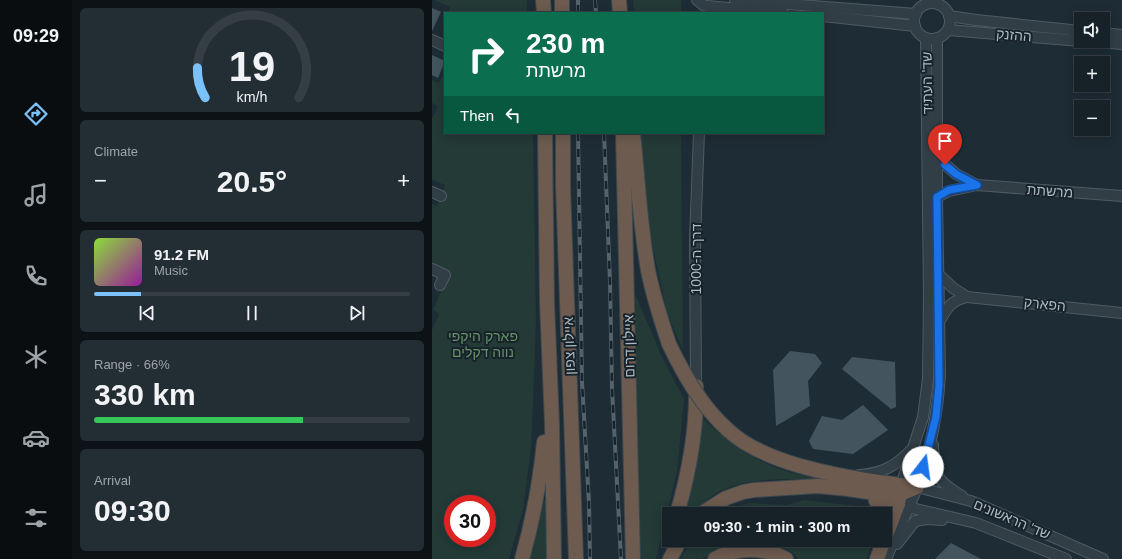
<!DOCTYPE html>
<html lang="en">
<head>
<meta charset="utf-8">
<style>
  :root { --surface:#162128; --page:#232e34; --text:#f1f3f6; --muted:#9ea3a8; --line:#353e45; --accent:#7ac2f9 }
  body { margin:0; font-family:Helvetica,"Noto Sans Hebrew",sans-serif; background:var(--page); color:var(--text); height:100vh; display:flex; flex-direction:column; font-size:15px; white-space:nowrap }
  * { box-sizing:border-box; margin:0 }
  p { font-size:13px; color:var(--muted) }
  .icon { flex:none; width:22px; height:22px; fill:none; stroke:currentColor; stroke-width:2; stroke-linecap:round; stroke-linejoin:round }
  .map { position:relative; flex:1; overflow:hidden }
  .drawer { display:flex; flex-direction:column; gap:8px; padding:8px; background:#0c1216; width:360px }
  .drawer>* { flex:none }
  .top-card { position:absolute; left:12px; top:12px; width:380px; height:122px; border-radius:0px; box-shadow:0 2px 10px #0003,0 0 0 1px var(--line); background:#0b6e4f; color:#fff; overflow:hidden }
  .controls { position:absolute; left:642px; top:12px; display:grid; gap:8px }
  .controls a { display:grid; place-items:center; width:36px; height:36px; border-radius:0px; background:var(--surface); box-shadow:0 2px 10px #0003,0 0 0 1px var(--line); font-size:20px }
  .speed { position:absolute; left:12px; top:495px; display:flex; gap:8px; font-size:20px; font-weight:700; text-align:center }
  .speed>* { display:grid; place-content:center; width:52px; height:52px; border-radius:50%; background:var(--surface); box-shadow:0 2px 10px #0003,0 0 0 1px var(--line); line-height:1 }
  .speed .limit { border:6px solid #d22; background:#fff; color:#111 }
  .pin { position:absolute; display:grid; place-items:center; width:34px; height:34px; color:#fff; margin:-41px -17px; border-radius:50% 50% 50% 0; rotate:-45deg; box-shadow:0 0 4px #0007 }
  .pin .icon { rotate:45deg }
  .me { position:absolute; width:44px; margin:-22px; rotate:15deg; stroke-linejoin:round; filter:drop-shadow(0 0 3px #0008) }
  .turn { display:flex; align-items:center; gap:14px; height:84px; padding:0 16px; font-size:18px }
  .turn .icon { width:52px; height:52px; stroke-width:2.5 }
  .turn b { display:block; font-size:28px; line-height:34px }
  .then { display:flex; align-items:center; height:38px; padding:0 16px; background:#0003; gap:8px; font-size:15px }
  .big { font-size:30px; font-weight:600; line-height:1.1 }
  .drawer .tile { flex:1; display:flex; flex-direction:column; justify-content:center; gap:6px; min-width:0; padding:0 14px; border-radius:6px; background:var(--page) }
  .drawer .dial { align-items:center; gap:0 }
  .dial svg { height:104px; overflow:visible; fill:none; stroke:var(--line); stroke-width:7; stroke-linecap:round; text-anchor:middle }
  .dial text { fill:var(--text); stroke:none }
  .song { display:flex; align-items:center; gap:12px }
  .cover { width:48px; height:48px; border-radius:6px; background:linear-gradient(135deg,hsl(90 70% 55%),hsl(300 70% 35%)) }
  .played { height:4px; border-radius:2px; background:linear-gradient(90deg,var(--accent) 15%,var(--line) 15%) }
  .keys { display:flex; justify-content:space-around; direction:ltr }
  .heat { display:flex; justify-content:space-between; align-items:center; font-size:22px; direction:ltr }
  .charge { height:6px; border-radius:3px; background:linear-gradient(90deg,#34c759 66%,var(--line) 0) }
  .trip { position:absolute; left:230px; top:507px; width:230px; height:40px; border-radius:0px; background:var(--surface); box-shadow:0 2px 10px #0003,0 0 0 1px var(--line); font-weight:600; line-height:40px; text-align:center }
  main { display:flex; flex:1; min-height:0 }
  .dock { display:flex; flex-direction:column; width:72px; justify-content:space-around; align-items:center; background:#090d10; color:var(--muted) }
  .dock .icon { width:28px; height:28px }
  .dock .current { color:var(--accent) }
  .dock b { font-size:18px; color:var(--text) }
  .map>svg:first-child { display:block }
  .green { fill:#233a37; fill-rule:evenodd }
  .building { fill:#44545f }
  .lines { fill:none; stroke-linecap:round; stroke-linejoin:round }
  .minor-casing { stroke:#4f5b64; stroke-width:12 }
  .highway-casing { stroke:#3c4850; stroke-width:16 }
  .minor { stroke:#323e46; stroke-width:10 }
  .highway { stroke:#6c5b4e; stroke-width:14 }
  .rail-casing { stroke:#53626d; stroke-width:4 }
  .rail { stroke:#17222a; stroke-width:2.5; stroke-dasharray:8; stroke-linecap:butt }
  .highway-bridge-casing { stroke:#3c4850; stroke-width:16; stroke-linecap:butt }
  .highway-bridge { stroke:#6c5b4e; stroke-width:14 }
  .route-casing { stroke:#114b97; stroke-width:10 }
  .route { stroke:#1a73e8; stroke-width:7 }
  .labels { text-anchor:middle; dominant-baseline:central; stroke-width:4; stroke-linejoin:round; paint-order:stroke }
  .street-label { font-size:14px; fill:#abb9c3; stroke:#17222a }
  .park-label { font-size:14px; fill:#639366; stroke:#17222a }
</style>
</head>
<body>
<main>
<nav class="dock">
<b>09:29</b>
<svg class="icon current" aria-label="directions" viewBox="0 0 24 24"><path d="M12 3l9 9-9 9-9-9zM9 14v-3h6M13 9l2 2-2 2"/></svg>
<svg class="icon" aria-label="music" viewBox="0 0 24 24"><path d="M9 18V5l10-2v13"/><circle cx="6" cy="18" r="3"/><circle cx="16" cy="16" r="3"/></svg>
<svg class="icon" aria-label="phone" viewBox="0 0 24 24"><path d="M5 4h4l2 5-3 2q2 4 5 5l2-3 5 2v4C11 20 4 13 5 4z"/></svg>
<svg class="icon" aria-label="climate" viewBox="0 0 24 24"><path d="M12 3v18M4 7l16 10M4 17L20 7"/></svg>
<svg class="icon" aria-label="car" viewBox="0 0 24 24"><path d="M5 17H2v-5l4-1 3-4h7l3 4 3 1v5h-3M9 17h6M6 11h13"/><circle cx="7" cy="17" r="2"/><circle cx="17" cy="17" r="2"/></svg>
<svg class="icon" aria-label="filters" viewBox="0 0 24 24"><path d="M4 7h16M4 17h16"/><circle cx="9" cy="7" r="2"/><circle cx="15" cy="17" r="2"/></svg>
</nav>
<section class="drawer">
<div class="tile dial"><svg viewBox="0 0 100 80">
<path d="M14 69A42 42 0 1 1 86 69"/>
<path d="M14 69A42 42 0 0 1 8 46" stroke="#7ac2f9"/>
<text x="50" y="56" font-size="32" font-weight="700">19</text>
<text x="50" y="72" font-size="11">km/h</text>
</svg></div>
<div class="tile"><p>Climate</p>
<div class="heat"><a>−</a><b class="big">20.5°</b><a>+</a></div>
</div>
<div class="tile">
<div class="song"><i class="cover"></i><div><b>91.2 FM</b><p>Music</p></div></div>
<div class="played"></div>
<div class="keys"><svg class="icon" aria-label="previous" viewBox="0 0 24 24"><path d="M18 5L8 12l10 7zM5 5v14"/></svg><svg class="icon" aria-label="pause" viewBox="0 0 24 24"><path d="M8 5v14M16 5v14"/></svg><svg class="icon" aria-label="next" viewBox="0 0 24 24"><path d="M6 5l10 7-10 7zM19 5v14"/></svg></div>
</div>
<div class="tile"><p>Range · 66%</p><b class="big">330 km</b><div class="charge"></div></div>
<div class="tile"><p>Arrival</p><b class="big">09:30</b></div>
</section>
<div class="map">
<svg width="690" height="559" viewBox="0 0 690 559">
  <rect width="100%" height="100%" fill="#1e2c35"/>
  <g class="green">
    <path d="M2 0H95V13H16L18 7Z"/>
    <path d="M201 0H249V13H202Z"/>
    <path d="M13 74V133H101L104 321 101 401 99 449 91 510 77 559H0V330L7 314 1 310 17 273 0 264V204L5 206 13 185 0 180V119L6 106 0 103V80L6 83ZM21 504H55V538H21Z"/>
    <path d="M208 133H249L251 350 235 313 212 205Z"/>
    <path d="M203 294 231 359 252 399 245 472 224 559H209L202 342Z"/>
    <path d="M268 416C290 437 313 455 342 467 356 473 372 475 387 479 357 479 313 477 286 492 276 498 268 506 260 514H249Z"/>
    <path d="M115 500 117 559H95L110 501Z"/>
    <path d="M372 500 451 509 449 514H286L297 509 317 503 355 505Z"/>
    <path d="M260 540H441L435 559H367L358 551 337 541H322L299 545 279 553 270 559H248Z"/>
  </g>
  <g class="building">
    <path d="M0 8 9 12 0 31Z"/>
    <path d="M0 55 13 61 6 78 0 75Z"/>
    <path d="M358 351 383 354 390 363 376 381 378 406 344 426 341 370Z"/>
    <path d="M420 357 463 362 464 407 459 409 410 369Z"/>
    <path d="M431 405 456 430 421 454 381 449 377 441 390 416 410 420Z"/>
    <path d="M519 543 549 559H503Z"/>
  </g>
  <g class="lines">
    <g class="minor-casing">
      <g id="minor">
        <path d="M265 0 271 5 275 6 351 13"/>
        <path d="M303 0 484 14"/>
        <circle cx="500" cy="21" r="18"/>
        <path d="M391 16 483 26"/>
        <path d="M517 16 544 20 649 31"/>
        <path d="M516 30 649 41"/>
        <path d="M671 33 690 35"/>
        <path d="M0 40 13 46"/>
        <path d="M653 41 690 44"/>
        <path d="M506 158 524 174 545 185"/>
        <path d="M0 192 9 196"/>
        <path d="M505 197 517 191 545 185 690 196"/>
        <path d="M0 269 13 275 8 285"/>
        <path d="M506 274 521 288 535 297 690 313"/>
        <path d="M507 322C515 308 518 301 535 297"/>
        <path d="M264 384 263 239 267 133"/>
        <path d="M501 445C502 476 504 480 530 496"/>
        <path d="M427 475C449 474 464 466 479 450"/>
        <path d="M485 487 539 501 671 559"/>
        <path d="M470 490 469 485 491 417 496 379 497 296 494 38"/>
        <path d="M471 506 544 523 634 559"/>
        <path d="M465 544 483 521 495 519 510 520"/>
        <path d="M454 559C464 535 475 512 485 488 498 452 506 413 508 374L505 197V38"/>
      </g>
    </g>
    <g class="highway-casing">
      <g id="highway">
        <path d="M111 0 112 13"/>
        <path d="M130 0V13"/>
        <path d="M187 0 188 13"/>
        <path d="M113 133 115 302 120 424 122 559"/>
        <path d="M131 133V186L144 559"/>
        <path d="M191 133 201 559"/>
        <path d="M201 133C206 179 208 225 216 270 221 296 229 320 237 344"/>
        <path d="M296 430C336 468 428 480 483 487"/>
        <path d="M444 501 466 504"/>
        <path d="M245 514C257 473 265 429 264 386"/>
        <path d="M269 514 294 498 311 492 322 490 386 486 416 489 456 495 468 494 485 487"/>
        <path d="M453 538 466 504 467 495"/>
        <path d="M90 559C101 520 108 482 112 442"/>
        <path d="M238 559 248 540"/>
        <path d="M283 559C305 547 332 547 354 559"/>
        <path d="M445 559 452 540"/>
      </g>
    </g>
    <use href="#minor" class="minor"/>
    <use href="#highway" class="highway"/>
    <g class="rail-casing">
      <g id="rail">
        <path d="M163 0 164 13"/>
        <path d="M146 13V0"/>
        <path d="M146 133 150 382 157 503 158 559"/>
        <path d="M172 133 178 282 180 388 189 559"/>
      </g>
    </g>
    <use href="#rail" class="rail"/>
    <g class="highway-bridge-casing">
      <path id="highway-bridge" d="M237 344C252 375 270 407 296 430"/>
    </g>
    <use href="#highway-bridge" class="highway-bridge"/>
  </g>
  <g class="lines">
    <g class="route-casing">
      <path id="route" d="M491 467 504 417 507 385 505 197 517 190 545 185 524 174 513 165"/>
    </g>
    <use href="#route" class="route"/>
  </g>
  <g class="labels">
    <g class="street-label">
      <text transform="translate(582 35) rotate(5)">ההזנק</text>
      <text transform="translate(495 83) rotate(-91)">שד' העתיד</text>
      <text transform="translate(618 191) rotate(4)">מרשתת</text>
      <text transform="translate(264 259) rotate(-90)">דרך ה-1000</text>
      <text transform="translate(613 304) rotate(6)">הפארק</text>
      <text transform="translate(137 346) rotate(-92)">איילון צפון</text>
      <text transform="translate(197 346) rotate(-91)">איילון דרום</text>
      <text transform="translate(580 519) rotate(23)">שד' הראשונים</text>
    </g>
    <g class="park-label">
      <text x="51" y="336">פארק היקפי<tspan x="51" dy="16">נווה דקלים</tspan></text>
    </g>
  </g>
</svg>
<div class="controls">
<a><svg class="icon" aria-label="sound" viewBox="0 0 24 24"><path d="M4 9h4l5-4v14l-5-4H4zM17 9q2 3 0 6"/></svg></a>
<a>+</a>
<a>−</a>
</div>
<div class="speed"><div class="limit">30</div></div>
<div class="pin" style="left:513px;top:165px;background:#d93025"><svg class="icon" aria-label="arrive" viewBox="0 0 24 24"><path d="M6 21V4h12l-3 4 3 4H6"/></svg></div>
<svg class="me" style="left:491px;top:467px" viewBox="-20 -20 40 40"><circle r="19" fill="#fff"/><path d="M0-13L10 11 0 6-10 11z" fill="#1a73e8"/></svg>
<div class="trip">09:30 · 1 min · 300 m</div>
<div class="top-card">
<div class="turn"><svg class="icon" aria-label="right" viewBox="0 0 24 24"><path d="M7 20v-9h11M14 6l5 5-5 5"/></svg><div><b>230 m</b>מרשתת</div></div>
<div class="then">Then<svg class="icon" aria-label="left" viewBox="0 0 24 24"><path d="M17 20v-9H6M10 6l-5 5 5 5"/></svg></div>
</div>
</div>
</main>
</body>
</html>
